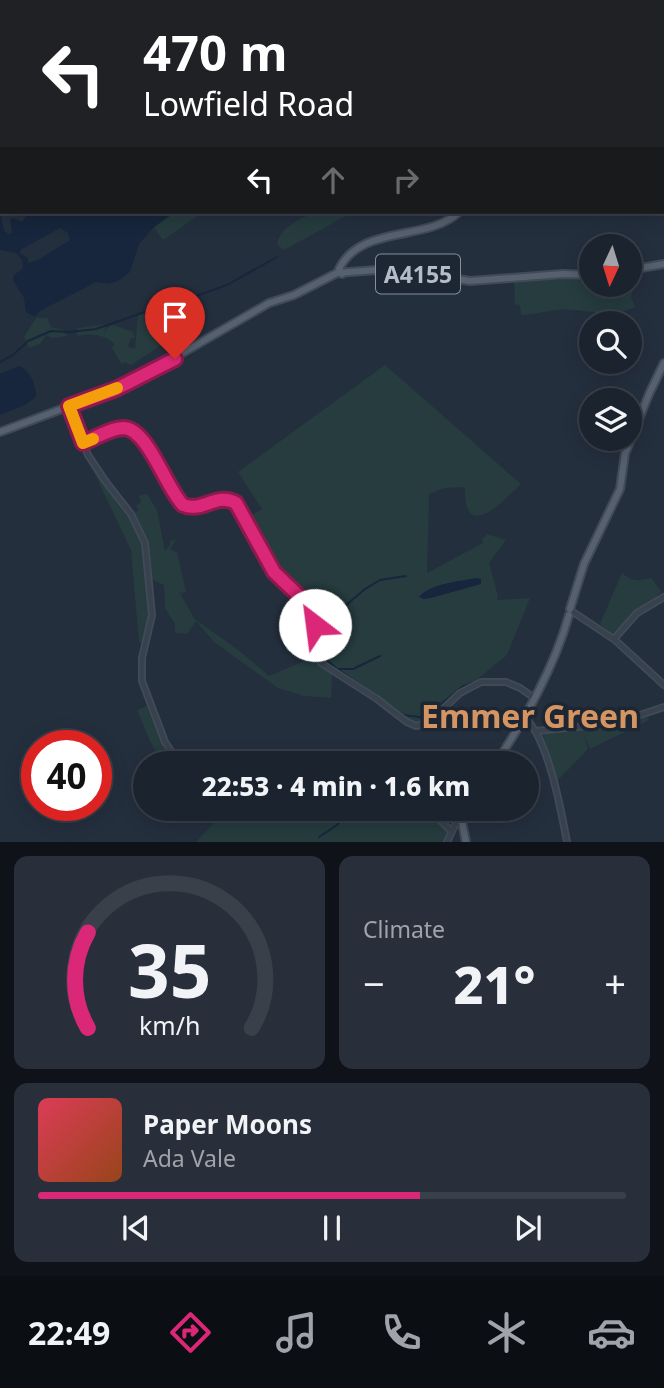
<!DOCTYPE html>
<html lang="en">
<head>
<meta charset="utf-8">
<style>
  :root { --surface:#1b232e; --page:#282f3a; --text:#f1f3f6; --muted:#a0a4aa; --line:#39404a; --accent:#db2777 }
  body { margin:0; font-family:"Noto Sans",sans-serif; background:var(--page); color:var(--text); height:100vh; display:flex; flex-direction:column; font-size:26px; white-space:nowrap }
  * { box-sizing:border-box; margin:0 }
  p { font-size:23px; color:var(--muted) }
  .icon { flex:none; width:38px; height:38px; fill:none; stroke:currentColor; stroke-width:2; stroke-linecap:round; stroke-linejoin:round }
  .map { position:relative; height:842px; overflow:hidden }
  .panel { display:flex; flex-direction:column; gap:14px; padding:14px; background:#0f1319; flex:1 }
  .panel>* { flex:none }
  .banner { position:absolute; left:0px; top:0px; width:665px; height:214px; box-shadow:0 4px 18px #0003,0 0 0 2px var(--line); background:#202124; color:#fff; overflow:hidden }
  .needle { width:46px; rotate:184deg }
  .fabs { position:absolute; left:579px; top:234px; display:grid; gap:14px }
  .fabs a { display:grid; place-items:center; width:63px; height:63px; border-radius:50%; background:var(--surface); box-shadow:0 4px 18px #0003,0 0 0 2px var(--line); font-size:35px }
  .speed { position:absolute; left:21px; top:730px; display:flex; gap:14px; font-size:35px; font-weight:700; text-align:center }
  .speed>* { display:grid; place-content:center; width:91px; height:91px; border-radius:50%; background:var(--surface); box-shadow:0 4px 18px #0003,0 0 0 2px var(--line); line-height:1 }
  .speed .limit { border:10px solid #d22; background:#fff; color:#111 }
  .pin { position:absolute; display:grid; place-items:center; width:60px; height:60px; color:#fff; margin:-72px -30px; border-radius:50% 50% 50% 0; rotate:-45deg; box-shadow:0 0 7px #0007 }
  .pin .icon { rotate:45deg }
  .me { position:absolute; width:77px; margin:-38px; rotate:330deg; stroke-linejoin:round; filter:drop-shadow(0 0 5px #0008) }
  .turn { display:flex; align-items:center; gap:24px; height:147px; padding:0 28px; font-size:32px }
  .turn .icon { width:91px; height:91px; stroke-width:2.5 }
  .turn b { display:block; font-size:49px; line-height:60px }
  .lanes { display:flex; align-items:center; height:66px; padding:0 28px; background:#0003; justify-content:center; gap:35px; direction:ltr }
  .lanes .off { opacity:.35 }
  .big { font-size:52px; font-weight:800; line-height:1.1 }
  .panel .card { flex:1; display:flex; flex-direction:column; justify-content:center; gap:10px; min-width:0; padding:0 24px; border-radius:14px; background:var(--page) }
  .panel .dial { align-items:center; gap:0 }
  .dial svg { height:182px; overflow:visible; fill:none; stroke:var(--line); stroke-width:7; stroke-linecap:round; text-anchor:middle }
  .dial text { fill:var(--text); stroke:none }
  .song { display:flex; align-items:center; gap:21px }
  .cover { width:84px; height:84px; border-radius:10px; background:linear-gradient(135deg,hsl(350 70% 55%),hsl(20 70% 35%)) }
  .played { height:7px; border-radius:4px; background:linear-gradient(90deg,var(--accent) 65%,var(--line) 65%) }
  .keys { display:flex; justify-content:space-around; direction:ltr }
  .heat { display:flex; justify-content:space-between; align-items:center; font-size:38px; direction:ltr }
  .panel .tiles { flex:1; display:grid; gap:14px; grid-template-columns:1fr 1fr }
  .card:last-child { grid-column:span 2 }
  .trip { position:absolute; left:133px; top:751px; width:406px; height:70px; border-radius:35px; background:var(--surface); box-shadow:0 4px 18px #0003,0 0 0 2px var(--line); font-weight:800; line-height:70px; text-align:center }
  .menu { display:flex; height:112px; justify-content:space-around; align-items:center; background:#0b0e12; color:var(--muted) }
  .menu .icon { width:49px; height:49px }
  .menu .selected { color:var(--accent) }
  .menu b { font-size:32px; color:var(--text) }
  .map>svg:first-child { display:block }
  .green { fill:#263c3f }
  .water { fill:#17263c; fill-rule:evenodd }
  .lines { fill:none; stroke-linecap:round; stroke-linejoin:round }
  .stream { stroke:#17263c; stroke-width:2 }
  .minor-casing { stroke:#414a57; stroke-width:8 }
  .major-casing { stroke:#414a57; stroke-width:10 }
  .minor { stroke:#38414e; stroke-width:4.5 }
  .major { stroke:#56606e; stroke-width:6 }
  .route-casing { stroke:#8e194d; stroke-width:18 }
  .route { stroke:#db2777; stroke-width:12 }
  .slow { stroke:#f59e0b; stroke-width:12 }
  .labels { text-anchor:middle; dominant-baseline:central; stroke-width:7; stroke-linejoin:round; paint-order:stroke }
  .shield { fill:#1d2633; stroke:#878f9c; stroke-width:2 }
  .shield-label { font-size:23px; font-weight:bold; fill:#b4bcc9 }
  .district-label { font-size:32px; font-weight:bold; fill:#d59563; stroke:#1d2633 }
</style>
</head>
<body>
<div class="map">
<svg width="664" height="842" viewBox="0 0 664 842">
  <rect width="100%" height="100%" fill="#242f3e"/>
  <g class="green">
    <path d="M175 212H203L163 240 154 227Z"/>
    <path d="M315 212H353L284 250 277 244C281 226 299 220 315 212Z"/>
    <path d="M641 271V279L635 283 631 297 635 307C603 321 587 307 558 310 544 311 534 315 521 315L520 305 515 304 514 282 565 277 591 278 592 285H630V273Z"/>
    <path d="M189 295 190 303 186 324 178 322 176 326 180 333 131 365 124 362 122 365 112 348 115 344C102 334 93 333 77 336L76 330 79 328 107 324 104 335 107 328 113 325 133 332 135 337 130 339 128 347 135 349 138 315 166 306Z"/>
    <path d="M36 318H47L51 327 63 330 67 336 53 338 46 335 40 344 29 348 24 337Z"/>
    <path d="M385 365 521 484C502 503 463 543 465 487L444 488 429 494 427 573 483 543 482 539 487 534 506 540 489 563 498 596 497 600 530 598 507 655 424 722H410C388 707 327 673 317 653 313 644 316 635 319 626L299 593 274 570 247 518 262 509 238 472Z"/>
    <path d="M89 462 127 511 140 531 145 552 151 615 145 642H139L131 550Z"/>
    <path d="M147 494 157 510 165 551 170 545V541L176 539 170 549 177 553 186 591 181 594 177 588 195 620H196L237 649 269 676 314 657 332 675 331 698 304 696 278 688 214 642 196 621 187 634 175 633V624L165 608 164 585 151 579C149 555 147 535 133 514L139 510 136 506 141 502 139 496Z"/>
    <path d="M622 573C632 582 639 581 651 578L662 592 612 634 600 624Z"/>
    <path d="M147 706 164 749 177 763H162L150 741 137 710Z"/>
    <path d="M648 717 649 720 590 749 584 735 588 749 556 782 540 737 544 732 592 730Z"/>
    <path d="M211 808 418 809 438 819 449 833 445 842H196L220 816Z"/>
  </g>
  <g class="water">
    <path d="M0 212 4 230 8 235 12 233 10 220 13 218 22 222 29 212H175L153 228 139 244 130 272 118 281 108 284 96 282 40 311 35 317 26 312 24 298 13 280 14 275 23 268 22 260 16 253 0 250ZM60 228 68 233 70 240 38 260 28 263V258L19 253 22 249Z"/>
    <path d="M19 366C31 371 36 386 36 397L25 405 0 415V374Z"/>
    <path d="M476 578 481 579V584L431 598 424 599 419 597C429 584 460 581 476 578Z"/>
  </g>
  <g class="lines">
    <g class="stream">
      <path d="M663 59H664"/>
      <path d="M0 362 13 355 28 341 51 331 70 332 96 329 165 305 179 302 227 285 277 257"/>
      <path d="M317 648 316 638 324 624 365 589 380 580 406 576"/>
      <path d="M319 653 337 669H354"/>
      <path d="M355 668 380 656"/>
      <path d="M339 670 404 715 411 716"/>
      <path d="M413 716 424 718 462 687 475 682"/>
      <path d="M319 837 337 825 352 808"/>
    </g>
    <g class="minor-casing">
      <g id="minor">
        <path d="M663 138H664"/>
        <path d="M69 406 88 455 106 482 131 514 145 543 152 615 142 658V681L165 742 179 763"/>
        <path d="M83 443 118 429 132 430 150 452 183 505C203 513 216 492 236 503L274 572 299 596 314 621V647L321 663 377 699 407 722 416 726 428 723 460 693 481 682H506L520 688 533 697"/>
        <path d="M573 612 615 640 664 685"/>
        <path d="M614 639 637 613 664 597"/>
        <path d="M524 717C548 737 561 810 567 842"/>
        <path d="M536 731 616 723 664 707"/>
        <path d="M421 808 436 816 451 831"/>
        <path d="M447 842 455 825 462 822"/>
      </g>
    </g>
    <g class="major-casing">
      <g id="major">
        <path d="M655 2 656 0"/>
        <path d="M630 270 664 264"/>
        <path d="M342 274 339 269C361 224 428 242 459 212"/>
        <path d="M0 432 94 397 139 378 269 303 294 295 337 273 376 270 405 271 470 281 563 274 592 275"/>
        <path d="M570 609 584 564 620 489 625 454 649 394 664 363"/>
        <path d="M496 763C526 717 554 668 569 615"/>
        <path d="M463 808 462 822 466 842"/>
      </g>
    </g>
    <use href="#minor" class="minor"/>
    <use href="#major" class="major"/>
  </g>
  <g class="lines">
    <g class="route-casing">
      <path id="route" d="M175 359 116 389 69 406 83 443C95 438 111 428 124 428 148 429 167 490 183 505 203 513 216 492 236 503L274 572 299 596 315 625"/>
    </g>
    <use href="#route" class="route"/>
    <path class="slow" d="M93 439 83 443 69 406 117 388"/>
  </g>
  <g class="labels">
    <rect class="shield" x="376" y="254.5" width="84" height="39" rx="5"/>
    <g class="shield-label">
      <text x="418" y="274">A4155</text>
    </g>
    <g class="district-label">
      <text x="530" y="715">Emmer Green</text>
    </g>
  </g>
</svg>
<div class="fabs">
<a><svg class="needle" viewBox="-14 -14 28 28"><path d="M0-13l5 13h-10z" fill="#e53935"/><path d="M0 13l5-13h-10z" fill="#a0a4aa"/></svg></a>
<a><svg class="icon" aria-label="search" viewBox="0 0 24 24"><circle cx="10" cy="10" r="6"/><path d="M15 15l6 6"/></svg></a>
<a><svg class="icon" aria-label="layers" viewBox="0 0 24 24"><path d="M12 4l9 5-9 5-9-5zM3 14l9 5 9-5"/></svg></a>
</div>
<div class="speed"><div class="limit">40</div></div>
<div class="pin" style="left:175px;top:359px;background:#d93025"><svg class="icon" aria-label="arrive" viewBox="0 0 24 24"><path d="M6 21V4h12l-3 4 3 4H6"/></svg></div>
<svg class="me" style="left:315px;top:625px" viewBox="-20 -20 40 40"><circle r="19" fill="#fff"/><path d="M0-13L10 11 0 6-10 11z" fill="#db2777"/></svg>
<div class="trip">22:53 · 4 min · 1.6 km</div>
<div class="banner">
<div class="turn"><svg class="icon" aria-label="left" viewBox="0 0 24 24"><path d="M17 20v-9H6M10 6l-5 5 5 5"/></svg><div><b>470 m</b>Lowfield Road</div></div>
<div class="lanes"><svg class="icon" aria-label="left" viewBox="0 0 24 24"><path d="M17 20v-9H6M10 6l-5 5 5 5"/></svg><svg class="icon off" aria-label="ahead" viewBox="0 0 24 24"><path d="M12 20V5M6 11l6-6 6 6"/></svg><svg class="icon off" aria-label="right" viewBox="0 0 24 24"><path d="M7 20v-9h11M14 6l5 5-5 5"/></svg></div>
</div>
</div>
<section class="panel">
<div class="tiles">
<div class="card dial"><svg viewBox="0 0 100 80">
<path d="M14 69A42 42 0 1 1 86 69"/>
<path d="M14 69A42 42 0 0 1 14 27" stroke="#db2777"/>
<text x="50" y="56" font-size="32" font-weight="700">35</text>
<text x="50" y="72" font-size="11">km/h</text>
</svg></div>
<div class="card"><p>Climate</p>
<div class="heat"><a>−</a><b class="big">21°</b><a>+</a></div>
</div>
<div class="card">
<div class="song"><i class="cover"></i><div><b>Paper Moons</b><p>Ada Vale</p></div></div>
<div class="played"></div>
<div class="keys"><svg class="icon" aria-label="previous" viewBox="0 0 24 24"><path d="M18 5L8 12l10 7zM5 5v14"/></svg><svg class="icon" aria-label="pause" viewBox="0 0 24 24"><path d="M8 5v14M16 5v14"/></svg><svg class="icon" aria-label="next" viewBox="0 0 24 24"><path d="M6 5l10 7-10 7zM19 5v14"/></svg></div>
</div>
</div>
</section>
<nav class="menu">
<b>22:49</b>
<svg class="icon selected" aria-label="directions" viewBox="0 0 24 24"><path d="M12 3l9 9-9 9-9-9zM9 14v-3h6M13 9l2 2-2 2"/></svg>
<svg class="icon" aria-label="music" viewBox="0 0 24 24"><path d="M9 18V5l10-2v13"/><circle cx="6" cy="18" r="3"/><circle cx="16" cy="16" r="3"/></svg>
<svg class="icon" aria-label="phone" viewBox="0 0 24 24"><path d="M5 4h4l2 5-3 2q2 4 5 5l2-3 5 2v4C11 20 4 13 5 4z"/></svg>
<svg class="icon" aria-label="climate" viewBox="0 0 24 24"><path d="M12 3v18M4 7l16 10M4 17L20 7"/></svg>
<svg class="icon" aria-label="car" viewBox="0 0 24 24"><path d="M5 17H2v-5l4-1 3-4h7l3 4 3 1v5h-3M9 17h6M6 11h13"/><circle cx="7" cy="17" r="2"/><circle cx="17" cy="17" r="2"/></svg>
</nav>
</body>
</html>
